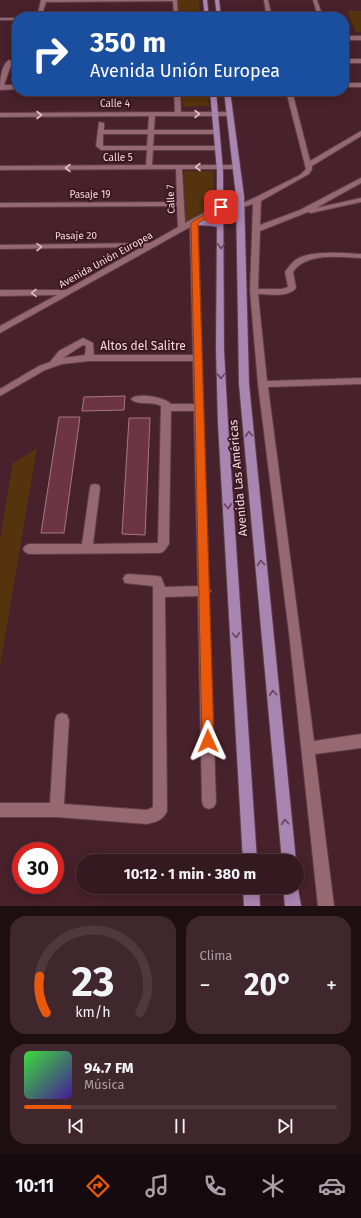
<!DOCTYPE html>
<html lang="es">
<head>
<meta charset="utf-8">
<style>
  :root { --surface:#351920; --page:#40262d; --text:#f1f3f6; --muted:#aaa0a5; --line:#4f383e; --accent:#ea580c }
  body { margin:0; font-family:"Fira Sans",sans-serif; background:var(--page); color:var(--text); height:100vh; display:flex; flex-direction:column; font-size:15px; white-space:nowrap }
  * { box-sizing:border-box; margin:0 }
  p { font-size:13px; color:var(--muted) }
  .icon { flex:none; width:22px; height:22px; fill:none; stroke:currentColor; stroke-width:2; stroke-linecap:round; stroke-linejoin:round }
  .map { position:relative; height:906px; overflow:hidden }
  .details { display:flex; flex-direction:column; gap:10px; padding:10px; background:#1d0e12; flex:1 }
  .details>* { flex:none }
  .hud { position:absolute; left:12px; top:12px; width:337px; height:84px; border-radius:16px; box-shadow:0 2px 10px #0003,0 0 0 1px var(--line); background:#1a4fa0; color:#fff; overflow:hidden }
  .speed { position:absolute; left:12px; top:842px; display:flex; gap:8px; font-size:20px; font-weight:700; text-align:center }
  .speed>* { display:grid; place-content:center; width:52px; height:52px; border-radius:50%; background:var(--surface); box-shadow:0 2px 10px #0003,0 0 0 1px var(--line); line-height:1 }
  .speed .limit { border:6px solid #d22; background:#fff; color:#111 }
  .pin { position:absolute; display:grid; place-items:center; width:34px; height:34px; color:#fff; margin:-17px; border-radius:8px; box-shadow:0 2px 6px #0006 }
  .me { position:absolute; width:44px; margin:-22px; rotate:359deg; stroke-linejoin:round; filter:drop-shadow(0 0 3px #0008) }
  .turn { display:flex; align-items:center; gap:14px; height:84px; padding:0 12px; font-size:18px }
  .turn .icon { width:52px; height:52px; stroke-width:2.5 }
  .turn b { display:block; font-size:28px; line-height:34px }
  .big { font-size:30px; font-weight:700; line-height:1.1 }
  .details .card { flex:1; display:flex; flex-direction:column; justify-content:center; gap:6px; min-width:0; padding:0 14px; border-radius:16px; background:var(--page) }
  .details .dial { align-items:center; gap:0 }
  .dial svg { height:104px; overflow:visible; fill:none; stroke:var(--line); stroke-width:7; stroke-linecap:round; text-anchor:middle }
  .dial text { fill:var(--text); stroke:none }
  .song { display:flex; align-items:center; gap:12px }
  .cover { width:48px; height:48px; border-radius:6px; background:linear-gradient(135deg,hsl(120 70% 55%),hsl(260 70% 35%)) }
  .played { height:4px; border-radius:2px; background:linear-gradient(90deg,var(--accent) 15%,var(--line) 15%) }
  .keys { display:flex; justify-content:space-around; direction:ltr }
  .heat { display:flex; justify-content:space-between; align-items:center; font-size:22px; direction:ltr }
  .details .tiles { flex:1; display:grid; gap:10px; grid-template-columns:1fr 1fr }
  .card:last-child { grid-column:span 2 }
  .trip { position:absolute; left:76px; top:854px; width:228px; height:40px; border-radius:20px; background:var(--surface); box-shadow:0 2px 10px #0003,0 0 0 1px var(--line); font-weight:700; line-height:40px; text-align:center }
  .tabs { display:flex; height:64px; justify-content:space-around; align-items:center; background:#150a0d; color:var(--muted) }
  .tabs .icon { width:28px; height:28px }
  .tabs .selected { color:var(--accent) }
  .tabs b { font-size:18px; color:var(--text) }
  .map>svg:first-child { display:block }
  .green { fill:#55330d }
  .building { fill:#6c3444; stroke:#a67883 }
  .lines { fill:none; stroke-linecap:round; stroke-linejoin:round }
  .minor-casing { stroke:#603e49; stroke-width:2 }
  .major-casing { stroke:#603e49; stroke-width:2 }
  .minor { fill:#956872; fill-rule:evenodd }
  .major { fill:#a985b2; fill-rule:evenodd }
  .oneway { stroke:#dcbdc4 }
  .oneway2 { stroke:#68435c }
  .route { fill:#ea580c; stroke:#983908 }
  .labels { text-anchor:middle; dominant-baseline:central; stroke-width:4; stroke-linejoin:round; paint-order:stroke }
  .far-street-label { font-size:10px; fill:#f3d9df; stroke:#3c1722 }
  .street-label { font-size:12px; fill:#f3d9df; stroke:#3c1722 }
</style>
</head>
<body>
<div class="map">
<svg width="361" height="906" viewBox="0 0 361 906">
  <rect width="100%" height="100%" fill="#47212b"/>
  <g class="green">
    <path d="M177 0H199L200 17H178Z"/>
    <path d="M347 11H361V32H356Z"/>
    <path d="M182 91H207L209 106 183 107Z"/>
    <path d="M184 171H213L215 206 185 224Z"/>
    <path d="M37 448 3 648 0 666V538L13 463Z"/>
  </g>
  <g class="building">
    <path d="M125 396 124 410 82 411 84 397Z"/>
    <path d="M59 417H80L64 533H41Z"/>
    <path d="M129 418H150L145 535 122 534Z"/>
  </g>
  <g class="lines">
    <g class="minor-casing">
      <g id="minor">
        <path d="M41 0H177L178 17H174L173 1 46 2 41 17H37Z"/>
        <path d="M264 0H268L271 13H317L313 0H317L323 17H319L318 15H272V17H268L267 15H219L217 14 219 13H266Z"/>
        <rect x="0" y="18" width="17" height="2"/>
        <rect x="344" y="36" width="17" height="4"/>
        <rect x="344" y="59" width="17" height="4"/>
        <path d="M9 60 12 62 4 85H17V89L0 90C0 81 1 65 9 60Z"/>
        <rect x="344" y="83" width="17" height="4"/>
        <path d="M174 91H180L181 112H230L233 114 230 116H155L154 130H217L220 132 217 134H154L153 146H218L221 148 218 150H153L152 165H237L240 167 237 169H182L185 223 238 195 244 196 228 206H235L244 214V218H238C222 202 215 213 198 223L209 588 211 591 209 594 216 802 214 807 209 809 204 807 202 802 198 596 165 597 167 811C164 820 155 822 147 824L57 817H0V803H50L55 720 57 715 62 713 67 715 69 720 64 804 147 810 153 807V586L125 583 123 579 125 575 129 574 157 576 161 577 165 587 198 586 194 411H171L169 544 164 551 160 553 29 554 25 552 23 549 25 546 29 544H82L90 488 91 485 95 484 99 485 100 488 93 544 158 543 161 406C153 401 137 406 131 399 137 392 165 397 171 404H194L193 361H89L62 364 45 370 0 396V389L39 366 50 362 59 351 83 338 93 343 94 355H193L190 227 0 333V326L57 295 0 296V290H66L142 247 0 249V245L150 243 178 227 177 206 0 207V203L177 202 176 169 0 170V166L146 165 147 150H101L96 146 99 122 104 123V130H148L149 116 0 117V113L175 112ZM103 134H148L147 146H103ZM83 345 86 346 85 355 63 358Z"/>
        <path d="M286 91H292L310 161 361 131V136L312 166V169L309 174 261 201 260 225 300 210 361 178V183L316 208 361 198V202L311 213 308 212 260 231 258 289H282L288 287 285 272C287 269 290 265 293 262 306 249 343 253 361 254V258C340 257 306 252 293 272L296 288C287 298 271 294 258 294L267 381 361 378V384L268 387 314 741 361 734V748L315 754 334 906H318L289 633 258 384 250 291 253 204 240 208 236 206 254 198 300 175 306 169Z"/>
      </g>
    </g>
    <g class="major-casing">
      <g id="major">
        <path d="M203 0H207L209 17H205Z"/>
        <path d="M215 0H219L221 17H217Z"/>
        <path d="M210 91H216L223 171 224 350 228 424 257 861H243L218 424 216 350 217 227C209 224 195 227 190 223 197 218 210 219 217 222V171Z"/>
        <path d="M224 91H230L244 196 249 384 296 861H282L239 384 236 196Z"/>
        <path d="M297 883 301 906H285L283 887H297Z"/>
        <path d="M243 887H259L260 906H244Z"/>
      </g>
    </g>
    <use href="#minor" class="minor"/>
    <use href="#major" class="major"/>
  </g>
  <defs><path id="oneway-chevron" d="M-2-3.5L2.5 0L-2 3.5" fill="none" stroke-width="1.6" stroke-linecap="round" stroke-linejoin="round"/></defs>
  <g class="oneway">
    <use href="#oneway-chevron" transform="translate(197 114)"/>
    <use href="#oneway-chevron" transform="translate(39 115)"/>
    <use href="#oneway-chevron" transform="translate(198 167) rotate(180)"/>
    <use href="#oneway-chevron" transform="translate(68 168) rotate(180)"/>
    <use href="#oneway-chevron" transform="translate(39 247) rotate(-1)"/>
    <use href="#oneway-chevron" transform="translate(34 293) rotate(179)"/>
  </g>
  <g class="oneway2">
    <use href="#oneway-chevron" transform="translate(221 246) rotate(91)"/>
    <use href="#oneway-chevron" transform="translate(221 376) rotate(88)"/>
    <use href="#oneway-chevron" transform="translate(249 434) rotate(-95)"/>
    <use href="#oneway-chevron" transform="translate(228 506) rotate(87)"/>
    <use href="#oneway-chevron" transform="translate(261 563) rotate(-95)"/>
    <use href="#oneway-chevron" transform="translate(236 635) rotate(87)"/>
    <use href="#oneway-chevron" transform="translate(273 693) rotate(-95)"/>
    <use href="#oneway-chevron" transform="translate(285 822) rotate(-95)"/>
  </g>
  <path class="route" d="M219 206 224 207 198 223 214 741 212 746 208 747 204 746 202 741 191 223Z"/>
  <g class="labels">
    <g class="far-street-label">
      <text x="115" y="104">Calle 4</text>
      <text x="118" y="158">Calle 5</text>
      <text x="90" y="195">Pasaje 19</text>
      <text transform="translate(171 199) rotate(-93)">Calle 7</text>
      <text transform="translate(76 236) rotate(-1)">Pasaje 20</text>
      <text transform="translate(106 260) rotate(-29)">Avenida Unión Europea</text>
    </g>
    <g class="street-label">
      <text x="143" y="346">Altos del Salitre</text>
      <text transform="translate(238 478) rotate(-95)">Avenida Las Américas</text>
    </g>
  </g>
</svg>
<div class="speed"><div class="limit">30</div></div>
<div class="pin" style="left:221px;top:207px;background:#d93025"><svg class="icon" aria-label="arrive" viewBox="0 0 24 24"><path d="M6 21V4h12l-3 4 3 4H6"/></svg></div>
<svg class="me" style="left:208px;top:741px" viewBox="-20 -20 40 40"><path d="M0-17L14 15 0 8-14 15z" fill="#ea580c" stroke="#fff" stroke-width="4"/></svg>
<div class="trip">10:12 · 1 min · 380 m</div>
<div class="hud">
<div class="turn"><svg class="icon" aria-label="right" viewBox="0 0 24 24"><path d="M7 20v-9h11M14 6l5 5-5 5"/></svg><div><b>350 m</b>Avenida Unión Europea</div></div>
</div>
</div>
<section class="details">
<div class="tiles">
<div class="card dial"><svg viewBox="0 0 100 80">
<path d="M14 69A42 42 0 1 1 86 69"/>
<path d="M14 69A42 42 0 0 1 9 41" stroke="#ea580c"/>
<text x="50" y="56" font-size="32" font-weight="700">23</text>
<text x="50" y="72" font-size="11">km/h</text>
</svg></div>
<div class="card"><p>Clima</p>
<div class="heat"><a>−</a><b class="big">20°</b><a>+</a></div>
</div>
<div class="card">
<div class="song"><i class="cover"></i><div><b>94.7 FM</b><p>Música</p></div></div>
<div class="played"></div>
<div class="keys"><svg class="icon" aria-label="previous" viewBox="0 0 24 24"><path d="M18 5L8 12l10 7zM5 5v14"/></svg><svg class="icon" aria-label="pause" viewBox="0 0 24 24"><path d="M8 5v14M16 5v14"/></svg><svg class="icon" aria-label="next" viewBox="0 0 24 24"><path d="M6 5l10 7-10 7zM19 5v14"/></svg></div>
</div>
</div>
</section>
<nav class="tabs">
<b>10:11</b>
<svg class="icon selected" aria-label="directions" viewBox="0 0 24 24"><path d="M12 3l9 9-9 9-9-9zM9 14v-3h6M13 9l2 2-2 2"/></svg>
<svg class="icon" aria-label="music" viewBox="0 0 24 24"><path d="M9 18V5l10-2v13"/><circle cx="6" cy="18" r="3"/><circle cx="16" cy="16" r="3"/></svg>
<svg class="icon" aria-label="phone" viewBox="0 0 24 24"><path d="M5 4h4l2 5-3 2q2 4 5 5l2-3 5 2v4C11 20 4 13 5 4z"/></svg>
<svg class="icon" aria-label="climate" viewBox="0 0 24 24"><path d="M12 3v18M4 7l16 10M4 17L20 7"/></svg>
<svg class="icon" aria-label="car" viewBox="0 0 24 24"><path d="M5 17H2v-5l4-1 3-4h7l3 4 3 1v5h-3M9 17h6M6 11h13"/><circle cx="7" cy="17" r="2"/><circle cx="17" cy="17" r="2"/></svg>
</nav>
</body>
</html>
